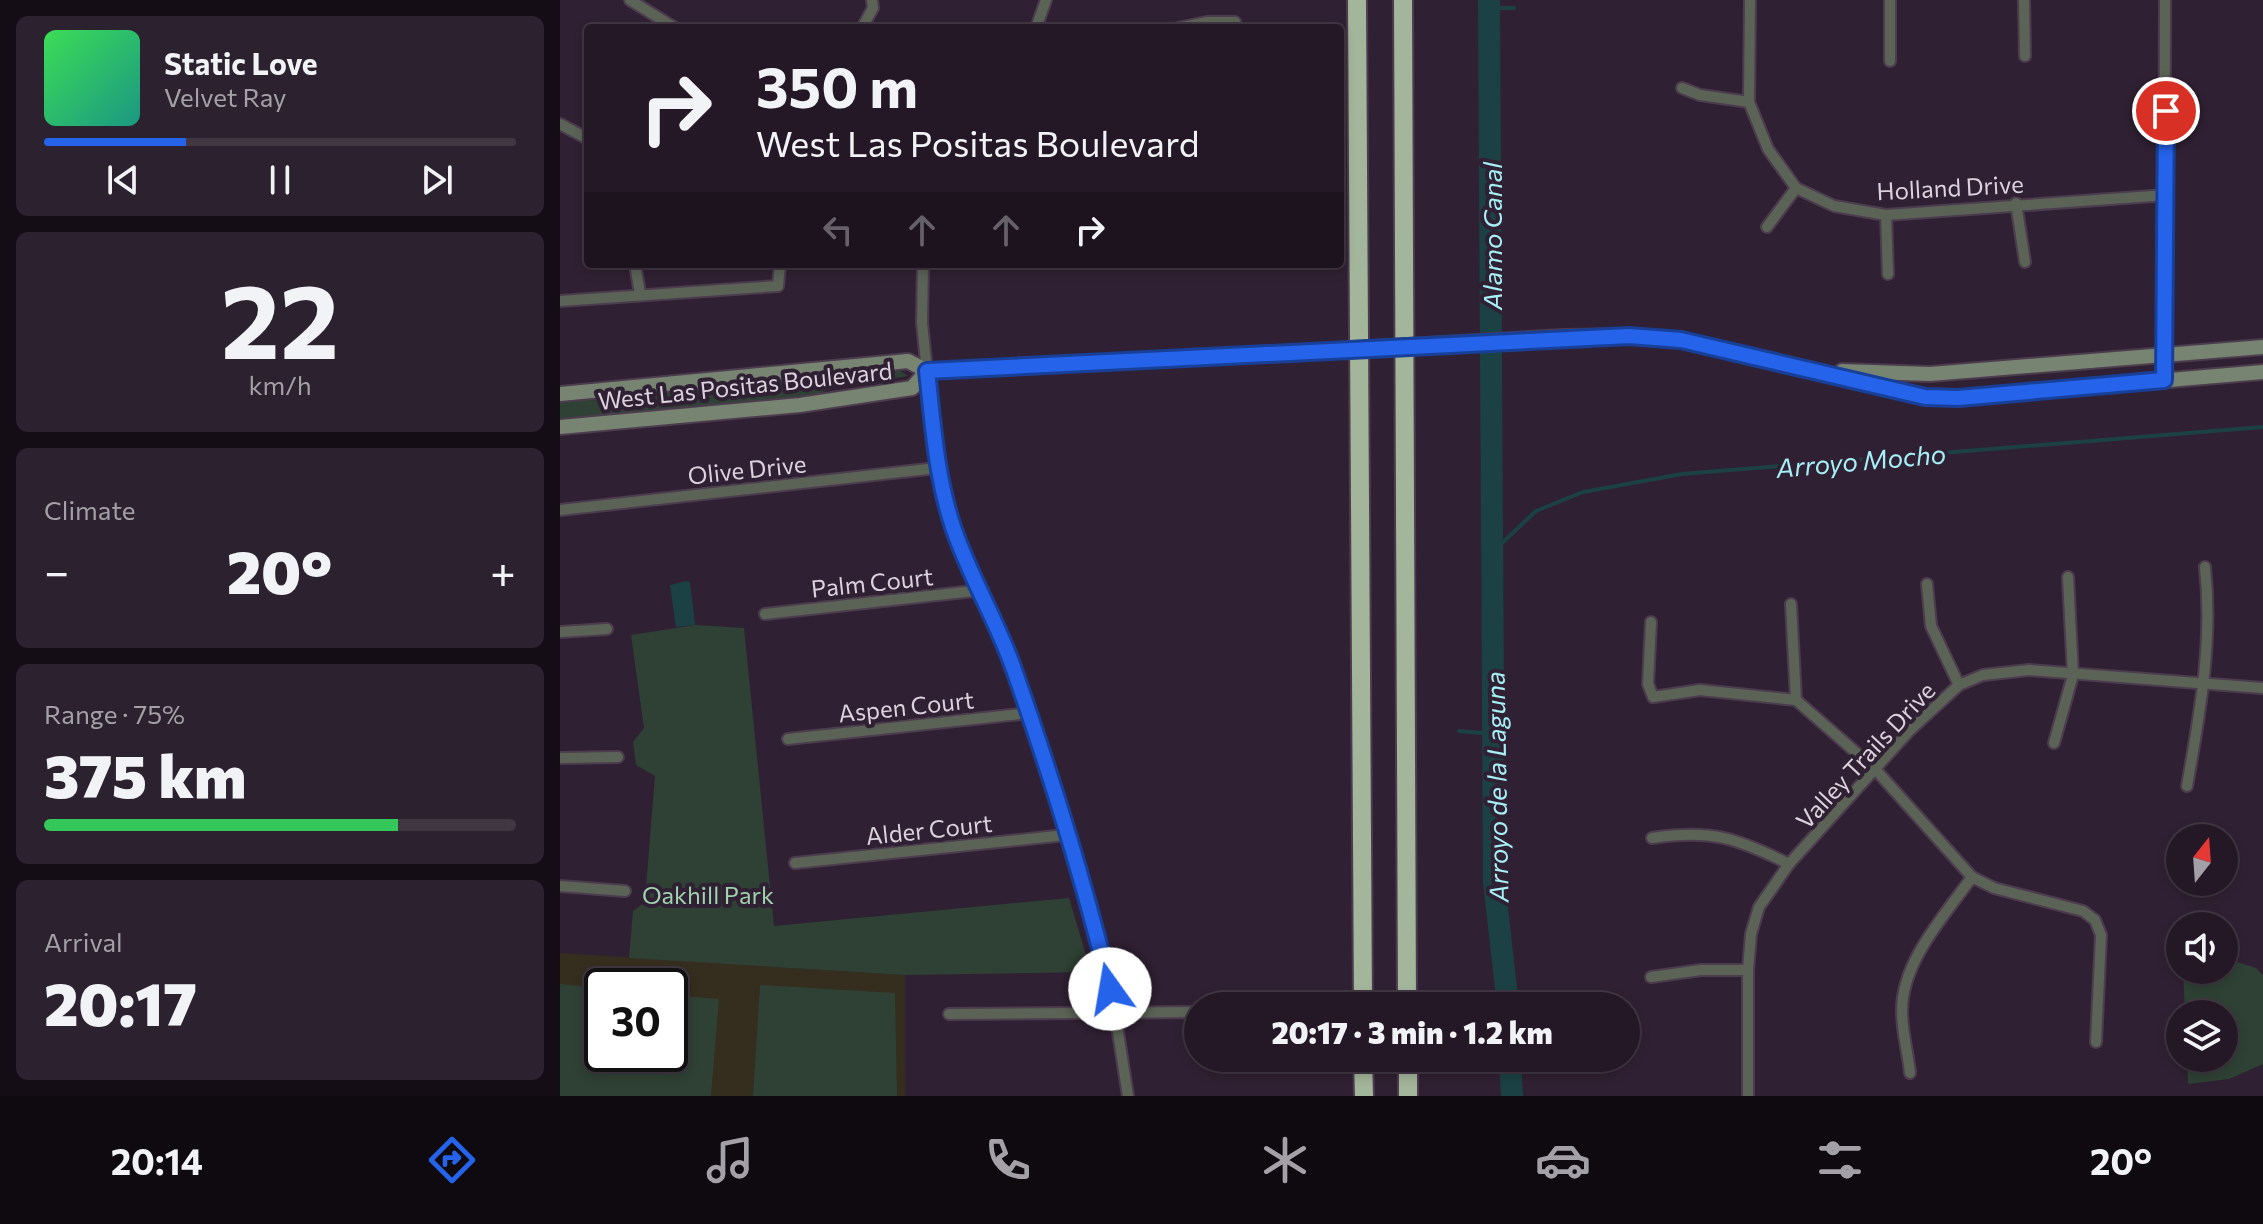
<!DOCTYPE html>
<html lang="en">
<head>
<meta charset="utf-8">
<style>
  :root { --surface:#241826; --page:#2c212e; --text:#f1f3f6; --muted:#a3a0a7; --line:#413743; --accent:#2563eb }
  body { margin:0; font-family:Commissioner,sans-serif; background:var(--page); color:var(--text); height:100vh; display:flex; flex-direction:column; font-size:30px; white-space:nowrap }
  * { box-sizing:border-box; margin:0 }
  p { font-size:26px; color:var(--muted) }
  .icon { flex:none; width:44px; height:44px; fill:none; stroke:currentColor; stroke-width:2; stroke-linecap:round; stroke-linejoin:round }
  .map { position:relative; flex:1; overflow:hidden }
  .side { display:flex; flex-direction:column; gap:16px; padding:16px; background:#140d15; width:560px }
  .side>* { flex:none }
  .guide { position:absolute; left:24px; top:24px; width:760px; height:244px; border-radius:8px; box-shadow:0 4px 12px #0003,0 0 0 2px var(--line); background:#241826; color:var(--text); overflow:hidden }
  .needle { width:52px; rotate:17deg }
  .tools { position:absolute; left:1606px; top:824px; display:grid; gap:16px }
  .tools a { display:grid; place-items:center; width:72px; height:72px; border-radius:50%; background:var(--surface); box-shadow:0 4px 12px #0003,0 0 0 2px var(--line); font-size:40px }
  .speed { position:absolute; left:24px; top:968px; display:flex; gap:16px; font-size:40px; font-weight:700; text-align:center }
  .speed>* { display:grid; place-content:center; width:104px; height:104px; border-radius:50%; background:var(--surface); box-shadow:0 4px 12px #0003,0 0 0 2px var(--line); line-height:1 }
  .speed .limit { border:4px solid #111; border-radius:12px; background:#fff; color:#111 }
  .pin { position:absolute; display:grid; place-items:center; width:68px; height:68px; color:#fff; margin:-34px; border:4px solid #fff; border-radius:50%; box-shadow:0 2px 8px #0007 }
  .me { position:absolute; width:88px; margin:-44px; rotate:347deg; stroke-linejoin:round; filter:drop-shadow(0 0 6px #0008) }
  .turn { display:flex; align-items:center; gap:28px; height:168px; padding:0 40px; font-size:36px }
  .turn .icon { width:104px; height:104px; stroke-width:2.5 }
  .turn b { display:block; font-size:56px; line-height:68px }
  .lanes { display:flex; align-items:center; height:76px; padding:0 40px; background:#0003; justify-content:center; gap:40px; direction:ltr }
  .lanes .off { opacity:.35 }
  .big { font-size:60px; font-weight:800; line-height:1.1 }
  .side .tile { flex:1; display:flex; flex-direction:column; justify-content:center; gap:12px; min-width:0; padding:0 28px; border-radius:12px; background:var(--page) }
  .side .dial { align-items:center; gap:0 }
  .dial b { font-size:104px; line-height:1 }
  .song { display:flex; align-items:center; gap:24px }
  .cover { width:96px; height:96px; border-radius:12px; background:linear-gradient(135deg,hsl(130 70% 55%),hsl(170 70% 35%)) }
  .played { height:8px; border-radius:4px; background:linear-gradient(90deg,var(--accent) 30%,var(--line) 30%) }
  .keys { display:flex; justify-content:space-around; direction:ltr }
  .heat { display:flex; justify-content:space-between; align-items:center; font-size:44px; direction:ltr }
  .charge { height:12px; border-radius:6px; background:linear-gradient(90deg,#34c759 75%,var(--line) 0) }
  .trip { position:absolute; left:624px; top:992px; width:456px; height:80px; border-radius:40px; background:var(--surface); box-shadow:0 4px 12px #0003,0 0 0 2px var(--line); font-weight:800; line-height:80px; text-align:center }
  .dock { display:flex; height:128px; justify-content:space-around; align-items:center; background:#0e0a0f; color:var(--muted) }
  .dock .icon { width:56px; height:56px }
  .dock .selected { color:var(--accent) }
  .dock b { font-size:36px; color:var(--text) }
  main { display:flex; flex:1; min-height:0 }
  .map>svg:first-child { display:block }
  .education { fill:#352d1d; fill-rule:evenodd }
  .green { fill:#2f4134 }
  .water { fill:#1b4144 }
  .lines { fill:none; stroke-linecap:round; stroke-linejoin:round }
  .stream { stroke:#1b4144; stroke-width:4 }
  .river { stroke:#1b4144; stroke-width:22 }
  .street-casing { stroke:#4c3c4e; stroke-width:14 }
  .secondary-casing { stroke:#4c3c4e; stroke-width:18 }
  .highway-casing { stroke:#4c3c4e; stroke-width:22 }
  .street { stroke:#5b6357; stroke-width:10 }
  .secondary { stroke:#788472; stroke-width:14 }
  .highway { stroke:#a3b59a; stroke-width:18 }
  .secondary-bridge-casing { stroke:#4c3c4e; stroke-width:18; stroke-linecap:butt }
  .secondary-bridge { stroke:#788472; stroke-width:14 }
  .route-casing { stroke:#184099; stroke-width:20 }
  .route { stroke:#2563eb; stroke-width:14 }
  .labels { text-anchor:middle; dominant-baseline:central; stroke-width:8; stroke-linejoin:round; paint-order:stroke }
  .street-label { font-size:24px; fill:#dcd2de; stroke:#302033 }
  .park-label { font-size:24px; fill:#9fd2ad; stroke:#302033 }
  .water-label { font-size:26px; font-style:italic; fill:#a6f0f5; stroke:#302033 }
</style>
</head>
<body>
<main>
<section class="side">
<div class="tile">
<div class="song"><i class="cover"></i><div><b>Static Love</b><p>Velvet Ray</p></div></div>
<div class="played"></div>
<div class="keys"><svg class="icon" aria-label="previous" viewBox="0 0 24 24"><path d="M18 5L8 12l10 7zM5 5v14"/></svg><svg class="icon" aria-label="pause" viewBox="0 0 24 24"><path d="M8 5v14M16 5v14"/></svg><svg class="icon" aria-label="next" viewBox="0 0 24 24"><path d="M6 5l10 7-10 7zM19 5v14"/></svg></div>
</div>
<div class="tile dial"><b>22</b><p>km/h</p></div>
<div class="tile"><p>Climate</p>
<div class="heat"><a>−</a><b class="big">20°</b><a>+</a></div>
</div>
<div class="tile"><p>Range · 75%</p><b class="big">375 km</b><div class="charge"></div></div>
<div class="tile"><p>Arrival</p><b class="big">20:17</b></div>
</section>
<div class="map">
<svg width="1703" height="1096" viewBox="0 0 1703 1096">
  <rect width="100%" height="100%" fill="#302033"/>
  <path class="education" d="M0 953 345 975V1096H0ZM42 986H110V1054H42Z"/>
  <g class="green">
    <path d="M336 368 348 376 273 388 242 400 0 423V399Z"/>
    <path d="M135 625 184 628 214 926 509 898 531 972 345 975 69 958 73 911 84 903 86 887 95 776 76 765 73 742 84 728 71 635Z"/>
    <path d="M1664 958 1696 968 1703 975V1064L1669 1079 1628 1084 1627 1058H1664V1014H1625L1623 970H1664Z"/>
    <path d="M0 984 42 988V1054H110V995L159 999 151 1096H0Z"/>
    <path d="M200 985 335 993 337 1096H193Z"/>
  </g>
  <path class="water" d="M126 581 130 582 135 625 116 627 110 585Z"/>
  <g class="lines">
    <g class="stream">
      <path d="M930 8H954"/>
      <path d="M932 567 941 544 976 511 1023 492 1122 474 1703 427"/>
      <path d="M899 731 933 734"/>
    </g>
    <g class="river">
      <path d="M929 0 934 882 948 1006"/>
      <path d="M950 1058 952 1096"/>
    </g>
    <g class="street-casing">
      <g id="street">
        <path d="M70 0 115 28"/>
        <path d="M1190 0 1189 102 1208 149 1236 188 1274 206 1326 215 1607 195"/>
        <path d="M1330 0V61"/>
        <path d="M1464 0 1465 56"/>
        <path d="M302 28 313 8 312 0"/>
        <path d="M476 28 486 0"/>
        <path d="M618 28 647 22H675L676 28"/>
        <path d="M1122 88 1140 95 1189 102"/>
        <path d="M0 124 28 139"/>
        <path d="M1456 203 1465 262"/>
        <path d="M1326 215 1328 274"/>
        <path d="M1207 227 1236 188"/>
        <path d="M75 264 80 294"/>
        <path d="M363 264 362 323 377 468 393 527 446 648 469 713 526 897 555 1013 568 1096"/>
        <path d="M0 301 218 286 220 264"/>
        <path d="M1604 380 1605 0"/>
        <path d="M0 510 377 468"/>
        <path d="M1367 584 1371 626 1399 685"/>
        <path d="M1231 604 1236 700"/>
        <path d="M205 614 423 590"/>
        <path d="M1091 622 1088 684 1093 697 1140 690 1236 700 1315 769 1412 877 1434 888 1523 911 1535 920 1541 935 1536 1042"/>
        <path d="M0 632 47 629"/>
        <path d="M228 739 469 713"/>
        <path d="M1494 743 1513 675 1508 577"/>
        <path d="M0 758 58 757"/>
        <path d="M1627 786C1640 713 1653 641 1645 567"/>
        <path d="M1092 838C1151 829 1177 838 1229 864"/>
        <path d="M235 863 506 835"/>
        <path d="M0 886 65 891"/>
        <path d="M1091 977 1141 970H1188"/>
        <path d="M705 1006 716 1003"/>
        <path d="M389 1014 638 1012"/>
        <path d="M1350 1073C1348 1053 1342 1032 1342 1012 1341 962 1385 915 1412 877"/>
        <path d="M1188 1096V970L1191 934 1199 907 1229 864 1350 730 1399 685 1423 675 1469 670 1703 688"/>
      </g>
    </g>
    <g class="secondary-casing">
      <g id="secondary">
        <path d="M1005 337 1069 336 1121 340 1365 397 1398 398 1703 372"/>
        <path d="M1282 371 1370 374 1703 347"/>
        <path d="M0 394 348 361 367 371 743 352"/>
        <path d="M0 427 240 405 352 388 367 371"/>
      </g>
    </g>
    <g class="highway-casing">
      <g id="highway">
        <path d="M797 0 803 1006"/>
        <path d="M843 0 847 1006"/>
        <path d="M803 1058 804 1096"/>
        <path d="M848 1058V1096"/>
      </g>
    </g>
    <use href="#street" class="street"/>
    <use href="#secondary" class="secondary"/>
    <use href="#highway" class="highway"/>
    <g class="secondary-bridge-casing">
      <path id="secondary-bridge" d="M743 352 1005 337"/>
    </g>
    <use href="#secondary-bridge" class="secondary-bridge"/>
  </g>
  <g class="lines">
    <g class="route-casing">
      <path id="route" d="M550 989C524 880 490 772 453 667 436 619 409 575 393 527 376 476 373 424 367 371L1069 336 1121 340 1365 397 1398 398 1604 380 1606 111"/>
    </g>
    <use href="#route" class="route"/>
  </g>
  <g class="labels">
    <g class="street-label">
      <text transform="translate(1390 187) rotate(-3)">Holland Drive</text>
      <text transform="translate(185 385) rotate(-6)">West Las Positas Boulevard</text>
      <text transform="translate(187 469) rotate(-6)">Olive Drive</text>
      <text transform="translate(312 582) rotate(-6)">Palm Court</text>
      <text transform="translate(346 706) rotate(-6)">Aspen Court</text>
      <text transform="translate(1305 755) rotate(-47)">Valley Trails Drive</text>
      <text transform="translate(369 829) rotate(-6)">Alder Court</text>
    </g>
    <g class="park-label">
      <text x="148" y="894">Oakhill Park</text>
    </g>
    <g class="water-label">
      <text transform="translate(931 236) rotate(-90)">Alamo Canal</text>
      <text transform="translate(1301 460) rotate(-5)">Arroyo Mocho</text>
      <text transform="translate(936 787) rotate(-91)">Arroyo de la Laguna</text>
    </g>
  </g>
</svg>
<div class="tools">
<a><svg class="needle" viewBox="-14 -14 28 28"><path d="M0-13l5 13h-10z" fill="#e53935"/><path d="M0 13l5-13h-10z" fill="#a3a0a7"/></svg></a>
<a><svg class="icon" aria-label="sound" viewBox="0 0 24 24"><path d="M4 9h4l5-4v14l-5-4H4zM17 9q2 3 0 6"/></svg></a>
<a><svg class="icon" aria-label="layers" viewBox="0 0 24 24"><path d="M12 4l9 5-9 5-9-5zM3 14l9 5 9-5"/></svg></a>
</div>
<div class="speed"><div class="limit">30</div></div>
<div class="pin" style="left:1606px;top:111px;background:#d93025"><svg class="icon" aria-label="arrive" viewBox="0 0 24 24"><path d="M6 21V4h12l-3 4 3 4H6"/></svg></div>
<svg class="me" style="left:550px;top:989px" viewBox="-20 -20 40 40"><circle r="19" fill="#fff"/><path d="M0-13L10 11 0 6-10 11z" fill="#2563eb"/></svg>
<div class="trip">20:17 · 3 min · 1.2 km</div>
<div class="guide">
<div class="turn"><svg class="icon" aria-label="right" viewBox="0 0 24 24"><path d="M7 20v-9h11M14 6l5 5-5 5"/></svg><div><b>350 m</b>West Las Positas Boulevard</div></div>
<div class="lanes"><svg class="icon off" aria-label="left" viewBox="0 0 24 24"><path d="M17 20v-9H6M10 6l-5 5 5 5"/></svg><svg class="icon off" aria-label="ahead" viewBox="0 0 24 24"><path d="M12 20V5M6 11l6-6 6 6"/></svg><svg class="icon off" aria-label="ahead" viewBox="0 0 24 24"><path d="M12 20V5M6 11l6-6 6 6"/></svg><svg class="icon" aria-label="right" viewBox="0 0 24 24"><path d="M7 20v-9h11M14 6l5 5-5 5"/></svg></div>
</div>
</div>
</main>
<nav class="dock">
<b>20:14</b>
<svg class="icon selected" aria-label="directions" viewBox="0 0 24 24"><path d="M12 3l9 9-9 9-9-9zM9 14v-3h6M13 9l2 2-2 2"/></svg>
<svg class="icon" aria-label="music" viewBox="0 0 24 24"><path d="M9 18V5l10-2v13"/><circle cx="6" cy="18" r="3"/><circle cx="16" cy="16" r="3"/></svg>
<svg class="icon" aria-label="phone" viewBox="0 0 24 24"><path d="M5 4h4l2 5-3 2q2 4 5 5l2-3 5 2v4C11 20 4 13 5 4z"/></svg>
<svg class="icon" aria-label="climate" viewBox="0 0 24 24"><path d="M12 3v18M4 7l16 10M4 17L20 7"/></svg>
<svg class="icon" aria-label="car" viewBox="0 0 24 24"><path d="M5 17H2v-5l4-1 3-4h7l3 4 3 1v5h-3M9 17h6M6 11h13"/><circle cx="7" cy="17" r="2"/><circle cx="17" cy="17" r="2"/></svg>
<svg class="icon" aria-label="filters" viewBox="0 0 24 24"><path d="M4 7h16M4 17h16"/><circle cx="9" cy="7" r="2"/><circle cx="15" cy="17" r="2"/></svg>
<b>20°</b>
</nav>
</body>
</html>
